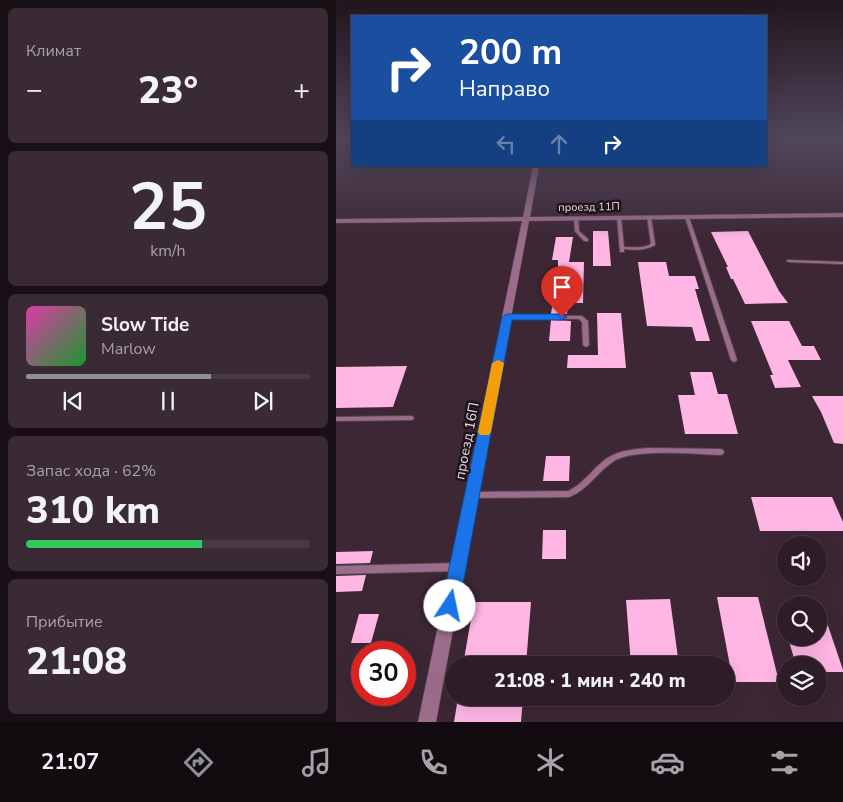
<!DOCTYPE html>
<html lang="ru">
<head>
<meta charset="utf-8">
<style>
  :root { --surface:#2e1d28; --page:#3a2a34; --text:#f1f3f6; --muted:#a7a2a8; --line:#493b45; --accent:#8c9099 }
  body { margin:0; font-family:"Nunito Sans",sans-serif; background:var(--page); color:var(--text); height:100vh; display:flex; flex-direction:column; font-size:19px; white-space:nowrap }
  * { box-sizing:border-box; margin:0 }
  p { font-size:16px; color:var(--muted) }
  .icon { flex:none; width:28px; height:28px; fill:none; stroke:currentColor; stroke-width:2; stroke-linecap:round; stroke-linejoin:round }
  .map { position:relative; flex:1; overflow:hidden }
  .details { display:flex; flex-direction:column; gap:8px; padding:8px; background:#191016; width:336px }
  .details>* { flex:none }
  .hud { position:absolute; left:15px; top:15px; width:416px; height:152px; border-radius:0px; box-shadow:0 5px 20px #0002,0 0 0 1px var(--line); background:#1a4fa0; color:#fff; overflow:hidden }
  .buttons { position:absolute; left:441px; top:536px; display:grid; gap:10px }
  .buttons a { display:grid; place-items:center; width:50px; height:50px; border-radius:50%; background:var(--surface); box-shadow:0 5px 20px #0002,0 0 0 1px var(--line); font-size:25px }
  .speed { position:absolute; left:15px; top:641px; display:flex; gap:10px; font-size:25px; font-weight:700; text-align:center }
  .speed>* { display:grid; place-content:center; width:65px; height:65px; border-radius:50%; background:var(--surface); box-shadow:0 5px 20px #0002,0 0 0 1px var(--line); line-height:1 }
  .speed .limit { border:8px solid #d22; background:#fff; color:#111 }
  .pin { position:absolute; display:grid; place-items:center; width:42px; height:42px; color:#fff; margin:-51px -21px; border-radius:50% 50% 50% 0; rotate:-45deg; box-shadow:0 0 5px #0007 }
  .pin .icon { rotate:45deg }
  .me { position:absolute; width:55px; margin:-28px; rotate:11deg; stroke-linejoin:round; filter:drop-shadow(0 0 4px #0008) }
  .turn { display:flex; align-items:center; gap:18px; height:105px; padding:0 25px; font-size:22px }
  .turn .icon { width:65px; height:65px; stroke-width:2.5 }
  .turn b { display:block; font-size:35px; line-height:42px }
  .lanes { display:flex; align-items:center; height:48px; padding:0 25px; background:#0003; justify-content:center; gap:25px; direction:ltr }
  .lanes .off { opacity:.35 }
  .big { font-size:38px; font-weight:800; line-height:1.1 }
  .details .tile { flex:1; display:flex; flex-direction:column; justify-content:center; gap:8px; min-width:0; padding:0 18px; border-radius:8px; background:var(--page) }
  .details .dial { align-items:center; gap:0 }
  .dial b { font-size:65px; line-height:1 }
  .song { display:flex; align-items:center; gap:15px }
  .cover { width:60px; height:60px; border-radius:8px; background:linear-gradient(135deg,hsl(320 70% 55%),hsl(130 70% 35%)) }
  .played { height:5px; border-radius:2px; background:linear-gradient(90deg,var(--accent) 65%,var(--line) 65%) }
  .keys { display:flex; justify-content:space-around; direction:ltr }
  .heat { display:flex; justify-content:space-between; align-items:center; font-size:28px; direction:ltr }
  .charge { height:8px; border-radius:4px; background:linear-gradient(90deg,#34c759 62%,var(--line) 0) }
  .trip { position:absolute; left:109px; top:656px; width:290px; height:50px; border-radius:25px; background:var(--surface); box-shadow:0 5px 20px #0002,0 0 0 1px var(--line); font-weight:800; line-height:50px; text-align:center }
  .tab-bar { display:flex; height:80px; justify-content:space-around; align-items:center; background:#120c10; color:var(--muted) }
  .tab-bar .icon { width:35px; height:35px }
  .tab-bar .active { color:var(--accent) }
  .tab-bar b { font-size:22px; color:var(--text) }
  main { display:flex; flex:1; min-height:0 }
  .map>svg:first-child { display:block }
  .building { fill:#ffb6e5 }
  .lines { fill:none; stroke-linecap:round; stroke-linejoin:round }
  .lane-casing { stroke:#594451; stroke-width:2 }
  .street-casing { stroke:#594451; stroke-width:1 }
  .lane { fill:#9c6d8b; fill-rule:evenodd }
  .street { fill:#9c6d8b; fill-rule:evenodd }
  .route { fill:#1a73e8; stroke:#114b97 }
  .slow { fill:#f59e0b }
  .labels { text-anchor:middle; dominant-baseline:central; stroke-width:5; stroke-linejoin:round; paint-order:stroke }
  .far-street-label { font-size:11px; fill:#eadbe4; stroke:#1e141a }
  .street-label { font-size:14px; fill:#eadbe4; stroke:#1e141a }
</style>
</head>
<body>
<main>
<section class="details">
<div class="tile"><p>Климат</p>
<div class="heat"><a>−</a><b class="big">23°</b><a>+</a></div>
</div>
<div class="tile dial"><b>25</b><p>km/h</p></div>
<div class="tile">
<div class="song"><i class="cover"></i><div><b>Slow Tide</b><p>Marlow</p></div></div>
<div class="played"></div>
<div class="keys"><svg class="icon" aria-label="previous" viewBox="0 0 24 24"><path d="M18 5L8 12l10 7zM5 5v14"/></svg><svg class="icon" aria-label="pause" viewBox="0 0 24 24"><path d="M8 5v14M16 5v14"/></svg><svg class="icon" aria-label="next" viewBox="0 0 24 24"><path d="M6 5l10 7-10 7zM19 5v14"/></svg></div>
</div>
<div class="tile"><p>Запас хода · 62%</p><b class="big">310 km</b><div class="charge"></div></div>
<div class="tile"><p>Прибытие</p><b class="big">21:08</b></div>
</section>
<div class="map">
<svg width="507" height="722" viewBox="0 0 507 722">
  <rect width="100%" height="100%" fill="#3d2735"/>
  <g class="building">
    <path d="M257 231H272L275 266H257Z"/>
    <path d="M412 231 443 291 452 303 409 304 397 279H395L390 267H392L375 232Z"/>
    <path d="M220 237H237L233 262H248L247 303H225L227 267H222V260H216Z"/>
    <path d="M302 262H330L333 276H359L363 289H359L374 341H360L356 327 311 326Z"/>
    <path d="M216 307H232L231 314H215Z"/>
    <path d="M261 313H285L290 368H231L232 355H262Z"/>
    <path d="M215 320 235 321 234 341H213Z"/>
    <path d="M415 321H453L466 346H478L485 360H452L465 387 439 388 434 375H437Z"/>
    <path d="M71 366 57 407 0 408V367Z"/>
    <path d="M354 372H376L382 394H391L402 434H349L342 395H359Z"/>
    <path d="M476 396H507V444L498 443 485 412Z"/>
    <path d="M210 456H234L233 481H207Z"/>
    <path d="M415 497H496L507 522V531H424Z"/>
    <path d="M207 530H230V559H206Z"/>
    <path d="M37 551 34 563 0 564V552Z"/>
    <path d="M30 575 26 591 0 592V576Z"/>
    <path d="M381 597H422L443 682H397Z"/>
    <path d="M334 599 343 665H295L290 600Z"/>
    <path d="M138 602H195L190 665H127Z"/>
    <path d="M484 602 507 670V672H482V665H460L452 638H482V603Z"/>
    <path d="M23 614H43L35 643H15Z"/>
    <path d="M122 698H187L185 722H118Z"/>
  </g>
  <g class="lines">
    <g class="lane-casing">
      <g id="lane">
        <path d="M311 216 315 217 319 244V245C309 251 299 250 288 249V252H284L281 217 285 218 288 247C297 247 306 249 315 244Z"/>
        <path d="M349 216 353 217 401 360 400 361 398 362 395 360 349 217Z"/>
        <path d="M238 217 242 218 243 231 252 239V241H248L239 231Z"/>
        <path d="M451 260 507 262V264L453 262 451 261Z"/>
        <path d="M171 315 246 316 252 321 253 345 250 347 247 345 246 322 243 319 169 318 168 317Z"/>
        <path d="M74 416H76L78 418 76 420 0 421V417Z"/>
        <path d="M313 448 384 449 387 450 388 452 387 454 384 455C359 454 298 448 278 461 261 472 252 490 233 497L136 498 133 497 132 495 133 493 136 492 232 491C250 483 258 465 275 456 286 450 300 449 313 448Z"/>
        <path d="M121 563 124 564 125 567 124 570 121 571 0 574V566Z"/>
      </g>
    </g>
    <g class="street-casing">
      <path id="street" d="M197 166H203L194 217 507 213V217L193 221 100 722H82L186 221 0 223V219L187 217Z"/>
    </g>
    <use href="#lane" class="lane"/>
    <use href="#street" class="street"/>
  </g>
  <linearGradient id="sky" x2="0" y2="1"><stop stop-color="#22151d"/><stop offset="0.58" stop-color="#51475c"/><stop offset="1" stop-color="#51475c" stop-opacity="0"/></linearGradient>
  <rect width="507" height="239" fill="url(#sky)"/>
  <path class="route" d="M171 314H226L231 317 226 320H176L123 606 120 611 114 614 108 611 105 606 166 317Z"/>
  <path class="slow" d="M162 360 168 363 155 432 153 435H144L142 432 156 363Z"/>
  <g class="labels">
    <g class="far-street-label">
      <text transform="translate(253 207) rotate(-1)">проезд 11П</text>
    </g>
    <g class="street-label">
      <text transform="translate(131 441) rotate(-79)">проезд 16П</text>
    </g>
  </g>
</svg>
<div class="buttons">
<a><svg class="icon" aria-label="sound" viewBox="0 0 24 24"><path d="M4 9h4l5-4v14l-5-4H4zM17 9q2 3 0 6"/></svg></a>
<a><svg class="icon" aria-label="search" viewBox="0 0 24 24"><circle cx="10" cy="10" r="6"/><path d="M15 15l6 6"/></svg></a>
<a><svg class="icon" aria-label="layers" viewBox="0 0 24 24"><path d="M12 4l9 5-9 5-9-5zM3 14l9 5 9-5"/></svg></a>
</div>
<div class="speed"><div class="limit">30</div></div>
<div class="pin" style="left:226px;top:317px;background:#d93025"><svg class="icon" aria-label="arrive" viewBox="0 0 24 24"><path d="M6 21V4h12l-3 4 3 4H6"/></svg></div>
<svg class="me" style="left:114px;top:606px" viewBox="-20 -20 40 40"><circle r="19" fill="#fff"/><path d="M0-13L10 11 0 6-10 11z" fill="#1a73e8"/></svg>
<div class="trip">21:08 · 1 мин · 240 m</div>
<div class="hud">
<div class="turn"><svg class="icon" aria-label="right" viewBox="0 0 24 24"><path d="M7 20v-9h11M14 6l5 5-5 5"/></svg><div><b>200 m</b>Направо</div></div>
<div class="lanes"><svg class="icon off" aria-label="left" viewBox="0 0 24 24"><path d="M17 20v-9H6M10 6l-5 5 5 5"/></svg><svg class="icon off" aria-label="ahead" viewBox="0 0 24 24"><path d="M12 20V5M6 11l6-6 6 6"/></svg><svg class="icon" aria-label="right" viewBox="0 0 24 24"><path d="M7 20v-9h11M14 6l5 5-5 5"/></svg></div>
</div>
</div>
</main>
<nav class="tab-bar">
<b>21:07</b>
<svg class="icon active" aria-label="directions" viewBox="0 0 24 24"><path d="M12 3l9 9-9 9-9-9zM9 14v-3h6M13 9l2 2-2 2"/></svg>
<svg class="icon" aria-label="music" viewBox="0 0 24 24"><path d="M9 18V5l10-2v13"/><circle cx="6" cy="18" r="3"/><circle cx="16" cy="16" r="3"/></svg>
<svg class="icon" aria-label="phone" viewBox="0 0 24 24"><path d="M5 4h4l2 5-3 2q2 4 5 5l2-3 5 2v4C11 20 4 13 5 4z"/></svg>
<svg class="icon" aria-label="climate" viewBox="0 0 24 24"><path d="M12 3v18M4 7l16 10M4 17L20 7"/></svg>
<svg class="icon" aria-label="car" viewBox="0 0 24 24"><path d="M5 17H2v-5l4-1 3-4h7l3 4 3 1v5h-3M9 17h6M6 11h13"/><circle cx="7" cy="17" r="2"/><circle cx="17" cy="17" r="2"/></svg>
<svg class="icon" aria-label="filters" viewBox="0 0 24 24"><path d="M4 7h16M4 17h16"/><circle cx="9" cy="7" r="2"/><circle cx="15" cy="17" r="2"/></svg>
</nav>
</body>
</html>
